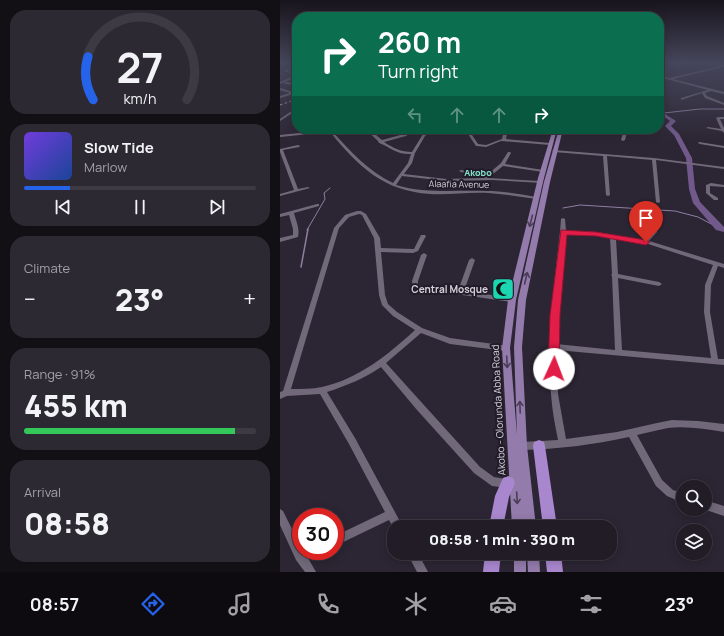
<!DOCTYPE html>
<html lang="en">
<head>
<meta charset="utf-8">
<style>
  :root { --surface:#211c26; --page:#2d2932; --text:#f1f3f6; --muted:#a2a1a7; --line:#3e3a43; --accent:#2563eb }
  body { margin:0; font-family:Manrope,sans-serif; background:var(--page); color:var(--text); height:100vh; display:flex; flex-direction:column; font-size:15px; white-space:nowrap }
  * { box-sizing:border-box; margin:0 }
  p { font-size:13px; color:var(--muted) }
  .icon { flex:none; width:22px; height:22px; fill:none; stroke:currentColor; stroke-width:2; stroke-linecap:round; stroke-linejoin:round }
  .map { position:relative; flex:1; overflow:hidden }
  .side { display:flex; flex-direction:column; gap:10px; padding:10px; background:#120f15; width:280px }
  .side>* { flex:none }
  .guide { position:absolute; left:12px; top:12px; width:372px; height:122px; border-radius:16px; box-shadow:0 2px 10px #0003,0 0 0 1px var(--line); background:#0b6e4f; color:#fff; overflow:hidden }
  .fabs { position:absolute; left:396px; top:480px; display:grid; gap:8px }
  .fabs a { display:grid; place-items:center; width:36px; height:36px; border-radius:50%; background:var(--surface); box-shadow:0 2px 10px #0003,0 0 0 1px var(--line); font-size:20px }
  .speed { position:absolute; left:12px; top:508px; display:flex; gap:8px; font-size:20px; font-weight:700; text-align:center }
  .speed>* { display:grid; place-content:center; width:52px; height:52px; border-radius:50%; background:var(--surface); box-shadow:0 2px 10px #0003,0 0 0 1px var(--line); line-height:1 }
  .speed .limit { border:6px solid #d22; background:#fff; color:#111 }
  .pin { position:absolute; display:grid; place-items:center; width:34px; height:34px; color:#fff; margin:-41px -17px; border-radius:50% 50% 50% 0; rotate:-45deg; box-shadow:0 0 4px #0007 }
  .pin .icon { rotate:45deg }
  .me { position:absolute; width:44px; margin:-22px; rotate:2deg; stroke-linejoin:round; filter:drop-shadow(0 0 3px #0008) }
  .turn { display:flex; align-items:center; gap:14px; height:84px; padding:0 20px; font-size:18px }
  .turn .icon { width:52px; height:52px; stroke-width:2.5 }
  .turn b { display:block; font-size:28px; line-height:34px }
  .lanes { display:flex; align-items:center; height:38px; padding:0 20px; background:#0003; justify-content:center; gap:20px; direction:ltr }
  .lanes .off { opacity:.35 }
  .big { font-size:30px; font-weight:800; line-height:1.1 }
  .side .tile { flex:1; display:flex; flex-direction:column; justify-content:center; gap:6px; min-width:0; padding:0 14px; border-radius:16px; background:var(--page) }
  .side .dial { align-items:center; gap:0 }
  .dial svg { height:104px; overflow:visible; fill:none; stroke:var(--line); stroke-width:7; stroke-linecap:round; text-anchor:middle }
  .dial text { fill:var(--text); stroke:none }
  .song { display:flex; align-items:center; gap:12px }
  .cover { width:48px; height:48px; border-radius:6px; background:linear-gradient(135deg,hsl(260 70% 55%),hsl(220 70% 35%)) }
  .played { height:4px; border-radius:2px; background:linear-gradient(90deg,var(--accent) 20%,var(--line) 20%) }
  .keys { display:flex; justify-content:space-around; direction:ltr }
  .heat { display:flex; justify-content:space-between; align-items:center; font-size:22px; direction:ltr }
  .charge { height:6px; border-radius:3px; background:linear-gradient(90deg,#34c759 91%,var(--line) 0) }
  .trip { position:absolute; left:107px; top:520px; width:230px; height:40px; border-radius:16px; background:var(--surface); box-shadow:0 2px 10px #0003,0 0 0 1px var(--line); font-weight:800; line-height:40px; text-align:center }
  .dock { display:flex; height:64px; justify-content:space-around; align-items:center; background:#0d0b0f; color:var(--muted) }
  .dock .icon { width:28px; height:28px }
  .dock .on { color:var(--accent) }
  .dock b { font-size:18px; color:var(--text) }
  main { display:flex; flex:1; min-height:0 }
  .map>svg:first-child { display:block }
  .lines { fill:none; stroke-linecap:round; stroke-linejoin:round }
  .stream-far1 { stroke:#8f7ea3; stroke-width:1 }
  .stream { stroke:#8f7ea3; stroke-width:1.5 }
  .river { fill:#715a8b; fill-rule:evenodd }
  .minor { fill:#71697a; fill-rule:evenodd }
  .major { fill:#937bac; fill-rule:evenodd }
  .highway { fill:#a987ce; fill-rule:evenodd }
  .rail { stroke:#b3aeb8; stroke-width:1; stroke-dasharray:2.5 2.5; stroke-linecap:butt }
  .oneway { stroke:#4a3d57 }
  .route { fill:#e11d48; stroke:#92132f }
  .labels { text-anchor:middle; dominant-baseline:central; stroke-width:4; stroke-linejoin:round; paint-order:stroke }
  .far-neighbourhood-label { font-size:9px; font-weight:bold; fill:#84e5cb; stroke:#221b29 }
  .far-street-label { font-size:9px; fill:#d5d1da; stroke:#221b29 }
  .poi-label { font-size:10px; font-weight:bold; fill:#d5d1da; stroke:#221b29; text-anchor:end }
  .street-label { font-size:10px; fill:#d5d1da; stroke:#221b29 }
</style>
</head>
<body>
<main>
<section class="side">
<div class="tile dial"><svg viewBox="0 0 100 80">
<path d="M14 69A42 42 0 1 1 86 69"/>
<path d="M14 69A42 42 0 0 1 10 36" stroke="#2563eb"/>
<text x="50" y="56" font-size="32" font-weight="700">27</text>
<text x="50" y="72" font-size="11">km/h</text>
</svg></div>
<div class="tile">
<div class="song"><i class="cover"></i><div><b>Slow Tide</b><p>Marlow</p></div></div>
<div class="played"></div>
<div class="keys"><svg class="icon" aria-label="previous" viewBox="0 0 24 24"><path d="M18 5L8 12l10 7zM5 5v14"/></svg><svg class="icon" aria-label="pause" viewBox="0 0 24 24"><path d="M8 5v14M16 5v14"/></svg><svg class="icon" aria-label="next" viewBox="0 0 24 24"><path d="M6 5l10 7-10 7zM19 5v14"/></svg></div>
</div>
<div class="tile"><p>Climate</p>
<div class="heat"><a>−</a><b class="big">23°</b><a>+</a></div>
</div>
<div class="tile"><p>Range · 91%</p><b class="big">455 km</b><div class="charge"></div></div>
<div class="tile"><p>Arrival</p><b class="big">08:58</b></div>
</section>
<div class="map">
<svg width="444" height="572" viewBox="0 0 444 572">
  <rect width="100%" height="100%" fill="#2c2533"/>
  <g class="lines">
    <g class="stream-far1">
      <path d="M384 113 420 109H444"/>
      <path d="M283 208 300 205 395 211 418 217 439 228"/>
      <path d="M27 230 45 199 44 193 50 188"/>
    </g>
    <path class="stream" d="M21 267 28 229"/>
    <path class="river" d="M379 110 396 121 391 126 399 134 412 158 415 189 420 202 444 227V232L436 230 413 203 409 189 406 158 394 135 385 126 390 121 379 113Z"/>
    <g class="minor">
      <path d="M0 62 17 64V66L7 71 17 73V75L4 71 13 65 0 64Z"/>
      <path d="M392 62 412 63 399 65Z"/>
      <path d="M444 65V67L393 79 444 92V94L431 91 425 93 427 96 444 103V105L425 98 422 93 401 100V98L428 90 379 77V75L390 78Z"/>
      <path d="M379 66H381V67L379 68Z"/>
      <path d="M16 75H17V77L0 84V82Z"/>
      <path d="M5 82 17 83V85L4 84Z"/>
      <path d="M0 88 13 92 17 91V93L0 98V96L10 93 0 90Z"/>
      <path d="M16 108H17V110L0 121V119Z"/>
      <path d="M438 117H444V119H440L444 128V133L442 131 426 128 428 127 441 129 436 118Z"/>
      <path d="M57 129H69L67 130 53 132C71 152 88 171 113 183L128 163 131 154C117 155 110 147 99 143L98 141 85 129H89L102 140 124 134 126 133 124 129H128L130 133 126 136 104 142C113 148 121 152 132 152L143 134 149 129H153L145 136 135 153 132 163 124 174 166 179 203 178 204 177 181 172 179 171 181 170 207 175 221 163 228 152H230L231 153 225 164 263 170 265 171 263 172 223 166 208 178 260 181H262V183L212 180 166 181 122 176 116 185C146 194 176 190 206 191 223 191 240 194 256 197L258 198 256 199C240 197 224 194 208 193 188 192 169 195 150 194 103 191 78 166 50 132L0 137V135Z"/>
      <path d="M154 129H165L190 132 198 144 206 145 222 139 224 129H228L226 139 270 143 272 144 270 145 221 141 206 147 197 146H196L188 134 156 130Z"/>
      <path d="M344 129H348L345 140 343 141 341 140Z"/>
      <path d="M419 142 444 146V148L420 144 418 143Z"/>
      <path d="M18 145 20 146 19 147 3 150 18 189 28 187 30 188 0 196V194L14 190 0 152V149Z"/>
      <path d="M273 150 374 158 444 167V169L376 160 380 202 378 203 376 202 372 160 327 156 330 195 328 196 326 195 323 156 274 152 272 151Z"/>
      <path d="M431 183 444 185V187L430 186V193L438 198V200H434L426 193V185Z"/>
      <path d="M37 204H39V206L14 213C16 221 20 229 18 237L0 242V238L13 235V229L9 215 0 217V214Z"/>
      <path d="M77 211H81L86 214 100 238 101 248 133 249H134L141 235H145L146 236 138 251 133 253 101 252 105 295 108 304 117 312 142 328 170 338 228 346 229 348 228 350 226 351 170 344 141 333 106 363 143 404 200 467 214 477 231 480 233 483 231 486 228 488 212 486 194 473 137 410 101 367C85 378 66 386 47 392L75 438 123 527H114V529L109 520 55 546V536L105 512 69 444 40 394 7 396 0 399V392L3 391 54 228 65 215ZM79 214 82 215 94 238 99 295 102 305 113 316 135 330C108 355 78 379 42 387 32 389 21 389 11 389L59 228 69 217Z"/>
      <path d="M375 212H379V213L377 232 369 241 444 264V268L438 266 431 285 430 312 438 359H444V365L276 350 278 394 286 439 337 432 377 423 392 420 418 421 444 424V432C426 429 406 426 388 428 377 430 367 433 357 435L382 480 393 490 403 493V503L387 496 376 486 349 437C313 445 278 449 242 450L239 449 238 446 239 443 242 442 278 440C275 425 272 410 271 394 266 340 274 286 280 232L281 219 283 218 285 219 286 231 316 232 365 240 371 232ZM285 234 316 236 330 238 332 274 331 275 332 276 335 350 276 344 279 290ZM336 239 365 243 433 265 425 285 424 312 431 358 342 350 338 278 379 286 382 284 379 282 338 274Z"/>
      <path d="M144 253 147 255 138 281V285L178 291 189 260 192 258 195 260 184 291 232 298 235 300 232 302 133 288 132 281 141 255Z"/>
      <path d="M425 500 444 506V516L423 509H425Z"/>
      <path d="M0 509 3 511 21 547V551H37L36 555 28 558 36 572H25L16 560 0 525Z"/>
      <path d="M127 553H138L148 572H137Z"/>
    </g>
    <g class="major">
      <path d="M273 129H277L264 178 236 300 230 348 237 435 234 347 238 300 264 182 279 129H283L270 182 246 300 242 347 247 446 256 527H244L240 483 244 527H232L222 348 228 300 258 178Z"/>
      <rect x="234" y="553" width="12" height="19"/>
      <path d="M247 553H259L260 572H248Z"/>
    </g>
    <g class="highway">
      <path d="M259 440 264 442 265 446 277 527H263L253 446 254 442Z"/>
      <path d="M228 476 233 478 235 483 229 497 223 527H209L215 496 223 478Z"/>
      <path d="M205 553H221L219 572H203Z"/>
      <path d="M265 553H281L283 572H267Z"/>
    </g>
    <path class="rail" d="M0 105 17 99"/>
  </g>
  <defs><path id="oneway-shaft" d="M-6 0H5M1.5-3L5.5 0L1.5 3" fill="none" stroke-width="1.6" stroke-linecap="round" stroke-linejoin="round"/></defs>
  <g class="oneway">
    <use href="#oneway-shaft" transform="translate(251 221) rotate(104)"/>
    <use href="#oneway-shaft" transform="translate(246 278) rotate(-77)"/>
    <use href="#oneway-shaft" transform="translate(227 362) rotate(87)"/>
    <use href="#oneway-shaft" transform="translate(240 407) rotate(-92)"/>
    <use href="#oneway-shaft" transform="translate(237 498) rotate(87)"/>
  </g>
  <linearGradient id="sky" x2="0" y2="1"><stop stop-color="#18141c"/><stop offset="0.44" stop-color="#45465b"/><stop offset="1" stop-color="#45465b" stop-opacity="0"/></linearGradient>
  <rect width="444" height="142" fill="url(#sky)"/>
  <path class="route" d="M281 230 316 232 366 240 370 242 366 245 316 236 287 235 280 315 279 369 277 372 274 374 270 372 268 369 270 315Z"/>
  <defs>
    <g id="mosque-square" transform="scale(1.15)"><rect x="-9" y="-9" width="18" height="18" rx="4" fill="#1cd5b1" stroke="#221b29"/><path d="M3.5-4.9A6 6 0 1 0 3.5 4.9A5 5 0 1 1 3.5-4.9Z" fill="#111"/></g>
  </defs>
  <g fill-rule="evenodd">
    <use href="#mosque-square" x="223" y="289"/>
  </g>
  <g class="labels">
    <g class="far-neighbourhood-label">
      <text x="198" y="172">Akobo</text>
    </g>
    <g class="far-street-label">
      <text transform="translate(179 184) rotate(1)">Alaafia Avenue</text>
    </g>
    <g class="poi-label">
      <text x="208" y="289">Central Mosque</text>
    </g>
    <g class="street-label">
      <text transform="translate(218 410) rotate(-93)">Akobo - Olorunda Abba Road</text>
    </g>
  </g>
</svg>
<div class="fabs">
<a><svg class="icon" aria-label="search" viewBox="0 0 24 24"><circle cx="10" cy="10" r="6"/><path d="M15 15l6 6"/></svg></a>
<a><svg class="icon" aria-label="layers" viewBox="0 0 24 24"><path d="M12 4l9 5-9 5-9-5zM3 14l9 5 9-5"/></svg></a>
</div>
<div class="speed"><div class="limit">30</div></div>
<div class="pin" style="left:366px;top:242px;background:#d93025"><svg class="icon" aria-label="arrive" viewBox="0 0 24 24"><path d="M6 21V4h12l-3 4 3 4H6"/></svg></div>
<svg class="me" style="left:274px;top:369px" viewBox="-20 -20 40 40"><circle r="19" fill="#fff"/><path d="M0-13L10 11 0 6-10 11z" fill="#e11d48"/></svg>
<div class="trip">08:58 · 1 min · 390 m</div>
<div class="guide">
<div class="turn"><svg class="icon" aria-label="right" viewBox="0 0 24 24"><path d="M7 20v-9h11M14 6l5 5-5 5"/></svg><div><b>260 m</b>Turn right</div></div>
<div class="lanes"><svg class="icon off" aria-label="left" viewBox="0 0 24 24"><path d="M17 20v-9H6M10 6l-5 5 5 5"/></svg><svg class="icon off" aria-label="ahead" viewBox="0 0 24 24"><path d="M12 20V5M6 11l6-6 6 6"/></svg><svg class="icon off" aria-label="ahead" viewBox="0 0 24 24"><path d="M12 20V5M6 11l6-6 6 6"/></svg><svg class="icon" aria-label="right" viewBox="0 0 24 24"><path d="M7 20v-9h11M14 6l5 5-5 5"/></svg></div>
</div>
</div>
</main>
<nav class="dock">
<b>08:57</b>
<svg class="icon on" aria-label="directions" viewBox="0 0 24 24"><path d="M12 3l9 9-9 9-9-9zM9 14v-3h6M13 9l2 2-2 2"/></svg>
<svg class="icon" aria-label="music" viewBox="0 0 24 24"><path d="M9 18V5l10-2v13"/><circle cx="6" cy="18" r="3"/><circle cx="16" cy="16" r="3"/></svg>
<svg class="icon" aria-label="phone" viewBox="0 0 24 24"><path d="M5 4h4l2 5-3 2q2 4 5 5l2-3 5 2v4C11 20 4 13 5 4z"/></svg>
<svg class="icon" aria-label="climate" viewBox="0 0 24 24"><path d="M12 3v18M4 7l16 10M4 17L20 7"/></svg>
<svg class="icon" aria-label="car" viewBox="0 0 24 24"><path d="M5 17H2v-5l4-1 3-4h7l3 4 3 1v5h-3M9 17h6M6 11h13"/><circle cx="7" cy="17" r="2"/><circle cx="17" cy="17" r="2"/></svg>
<svg class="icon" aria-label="filters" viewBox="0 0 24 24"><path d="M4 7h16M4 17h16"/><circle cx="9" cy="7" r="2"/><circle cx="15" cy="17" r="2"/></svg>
<b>23°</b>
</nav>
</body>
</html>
